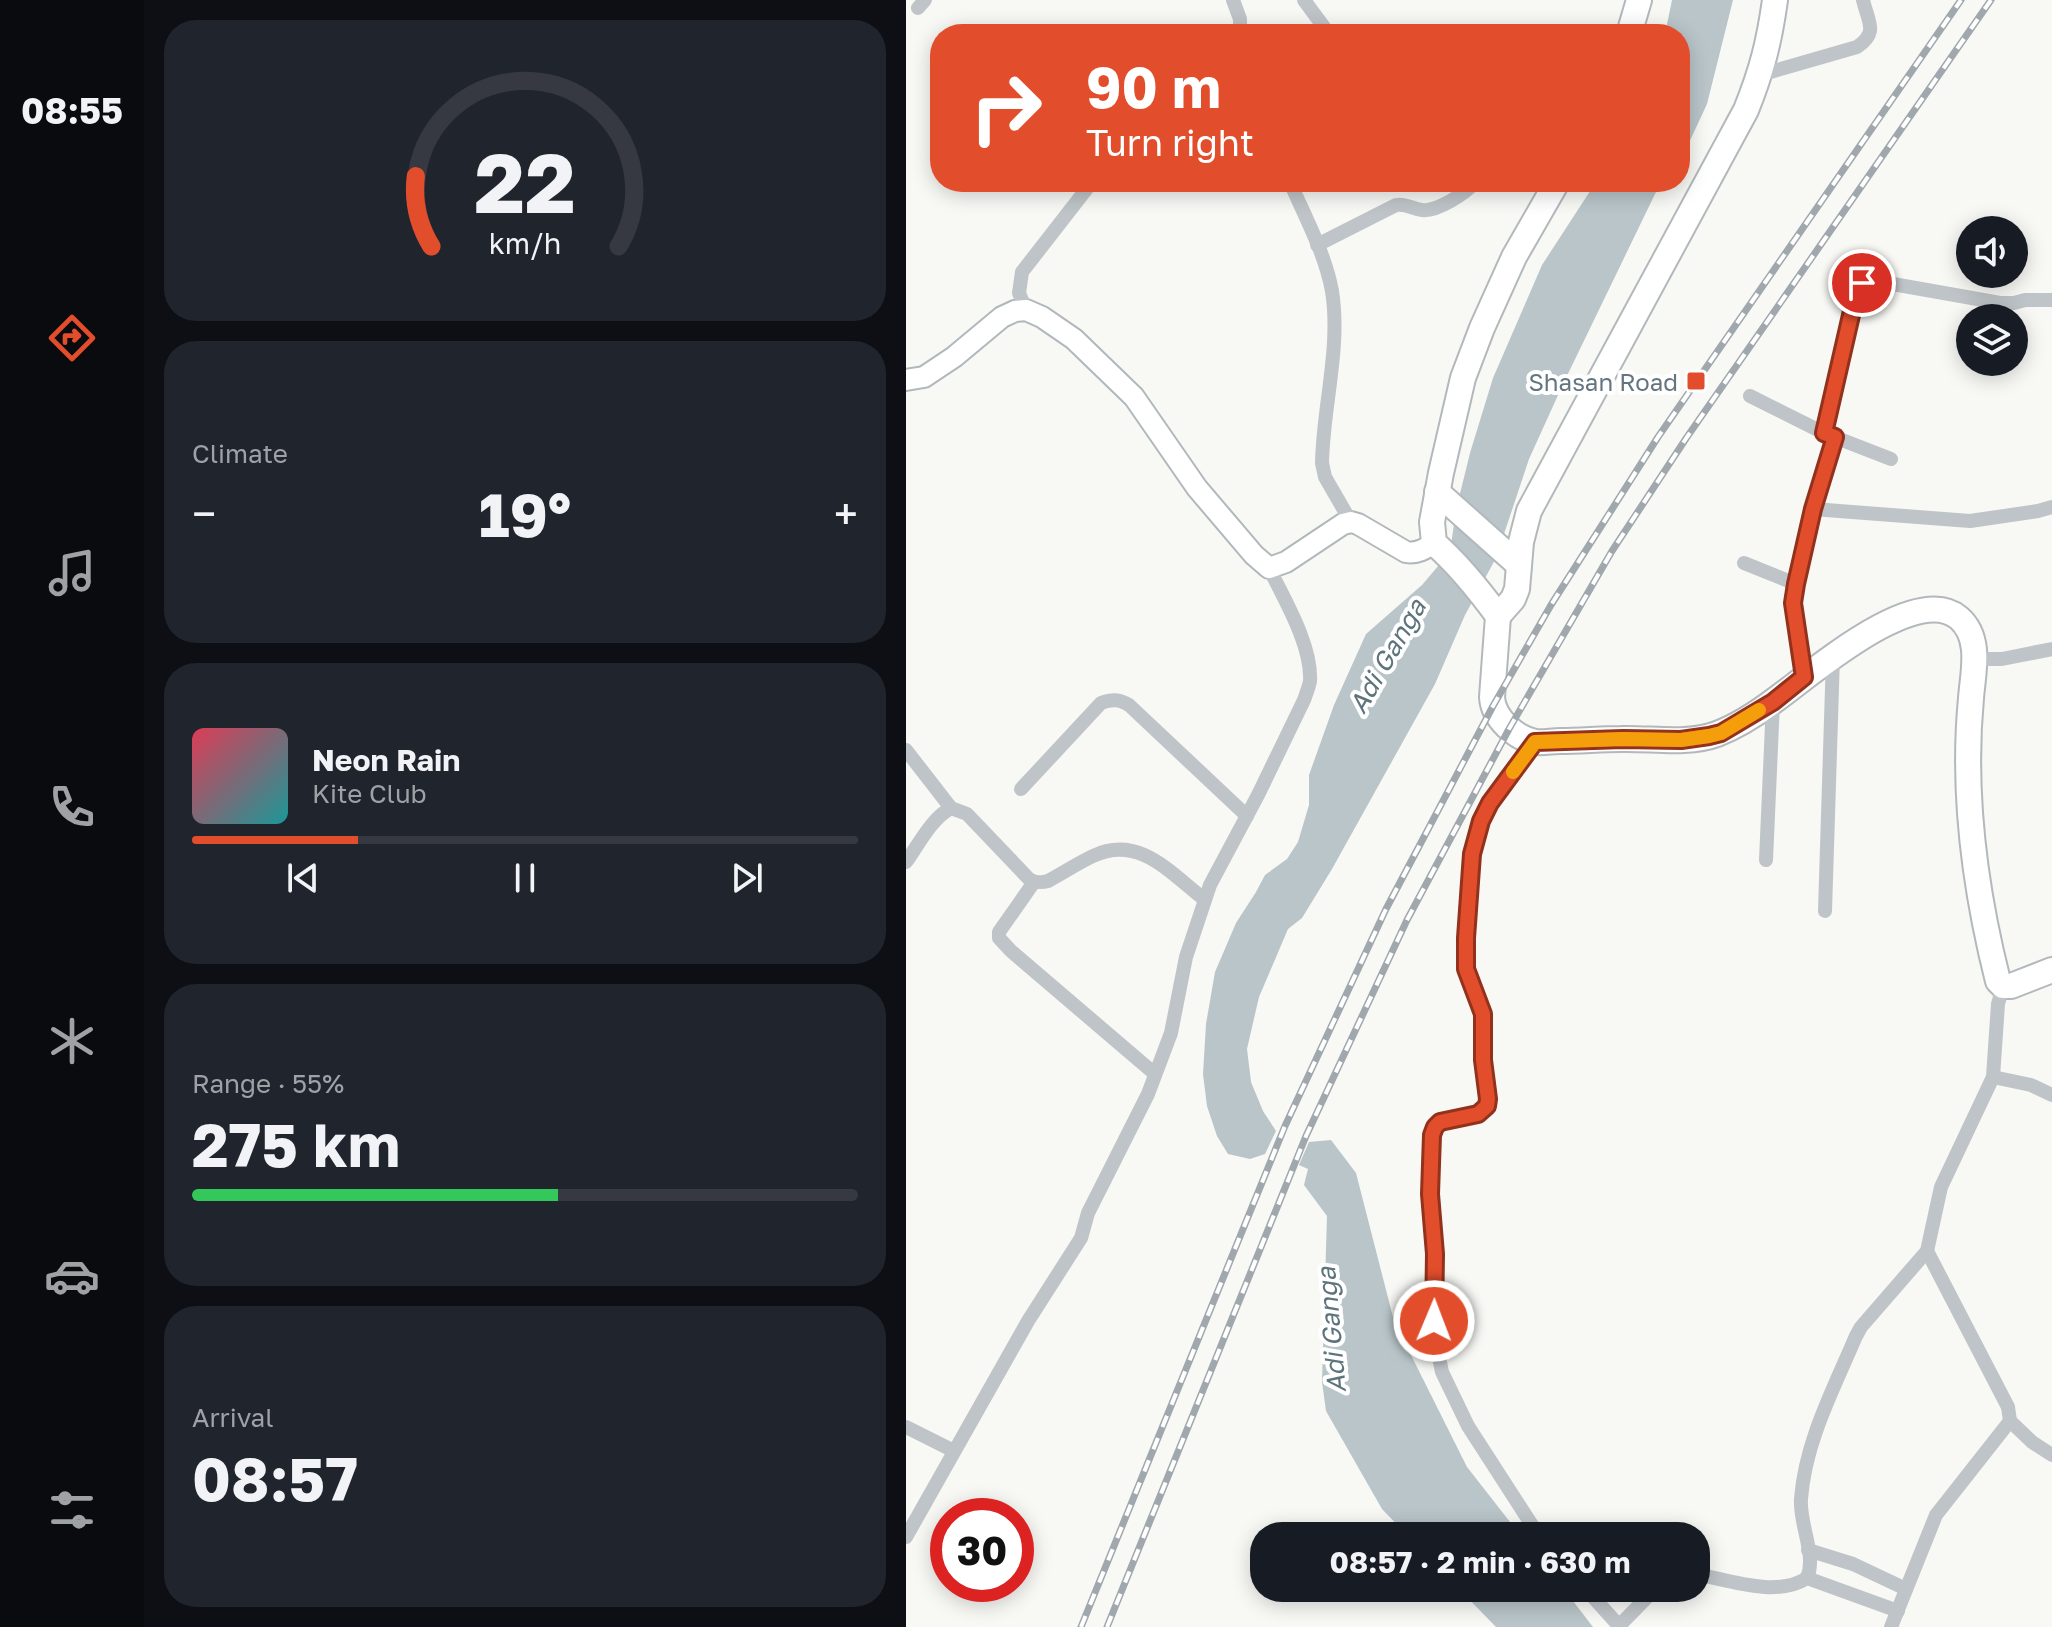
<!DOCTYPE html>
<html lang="en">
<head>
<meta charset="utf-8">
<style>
  :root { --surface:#171b24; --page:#20242c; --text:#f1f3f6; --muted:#9ea1a6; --line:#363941; --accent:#e24d2b }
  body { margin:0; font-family:"Golos Text",sans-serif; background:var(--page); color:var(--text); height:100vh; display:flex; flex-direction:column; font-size:30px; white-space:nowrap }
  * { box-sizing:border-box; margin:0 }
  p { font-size:26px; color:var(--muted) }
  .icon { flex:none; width:44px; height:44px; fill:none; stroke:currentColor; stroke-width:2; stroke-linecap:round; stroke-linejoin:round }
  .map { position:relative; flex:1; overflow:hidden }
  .side { display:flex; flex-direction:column; gap:20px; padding:20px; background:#0d0f14; width:762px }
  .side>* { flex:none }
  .banner { position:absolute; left:24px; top:24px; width:760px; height:168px; border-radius:32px; box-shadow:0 4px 20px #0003; background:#e24d2b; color:#fff; overflow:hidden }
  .fabs { position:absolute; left:1050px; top:216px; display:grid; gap:16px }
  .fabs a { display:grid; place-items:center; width:72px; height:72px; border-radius:50%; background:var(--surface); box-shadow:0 4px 20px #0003; font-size:40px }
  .speed { position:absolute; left:24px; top:1498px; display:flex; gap:16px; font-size:40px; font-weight:700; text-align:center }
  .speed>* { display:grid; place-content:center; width:104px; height:104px; border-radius:50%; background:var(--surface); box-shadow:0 4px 20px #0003; line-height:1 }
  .speed .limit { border:12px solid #d22; background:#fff; color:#111 }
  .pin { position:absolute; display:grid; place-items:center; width:68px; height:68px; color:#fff; margin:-34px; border:4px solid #fff; border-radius:50%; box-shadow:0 2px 8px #0007 }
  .me { position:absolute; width:88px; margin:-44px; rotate:1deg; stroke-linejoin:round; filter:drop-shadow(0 0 6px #0008) }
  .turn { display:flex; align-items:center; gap:28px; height:168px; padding:0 24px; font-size:36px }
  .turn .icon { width:104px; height:104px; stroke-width:2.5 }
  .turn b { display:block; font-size:56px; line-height:68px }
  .big { font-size:60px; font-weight:700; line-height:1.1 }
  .side .widget { flex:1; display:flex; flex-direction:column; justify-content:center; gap:12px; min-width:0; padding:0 28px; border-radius:32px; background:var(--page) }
  .side .dial { align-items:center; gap:0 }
  .dial svg { height:208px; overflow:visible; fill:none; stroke:var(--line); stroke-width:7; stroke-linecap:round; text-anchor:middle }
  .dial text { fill:var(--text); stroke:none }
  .song { display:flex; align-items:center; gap:24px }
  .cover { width:96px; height:96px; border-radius:12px; background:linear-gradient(135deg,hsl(350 70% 55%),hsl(180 70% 35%)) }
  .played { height:8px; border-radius:4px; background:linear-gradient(90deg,var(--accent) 25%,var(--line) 25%) }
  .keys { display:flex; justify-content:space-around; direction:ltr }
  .heat { display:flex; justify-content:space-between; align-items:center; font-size:44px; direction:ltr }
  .charge { height:12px; border-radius:6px; background:linear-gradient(90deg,#34c759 55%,var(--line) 0) }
  .trip { position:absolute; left:344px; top:1522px; width:460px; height:80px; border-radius:32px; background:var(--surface); box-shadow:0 4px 20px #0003; font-weight:700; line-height:80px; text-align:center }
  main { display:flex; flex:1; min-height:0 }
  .tab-bar { display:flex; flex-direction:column; width:144px; justify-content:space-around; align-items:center; background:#090b0e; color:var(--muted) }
  .tab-bar .icon { width:56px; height:56px }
  .tab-bar .current { color:var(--accent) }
  .tab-bar b { font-size:36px; color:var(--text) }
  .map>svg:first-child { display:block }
  .water { fill:#b9c5c9 }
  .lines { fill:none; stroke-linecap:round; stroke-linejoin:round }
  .secondary-casing { stroke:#b1b8bc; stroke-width:24 }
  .primary-casing { stroke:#b3b8bc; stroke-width:28 }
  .street { stroke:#bfc4c8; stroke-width:14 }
  .secondary { stroke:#fff; stroke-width:20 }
  .primary { stroke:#fff; stroke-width:24 }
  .rail-casing { stroke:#a0a8ad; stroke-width:7 }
  .rail { stroke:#fff; stroke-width:4; stroke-dasharray:12; stroke-linecap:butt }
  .route-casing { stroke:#93321c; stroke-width:20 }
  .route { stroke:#e24d2b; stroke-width:14 }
  .slow { stroke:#f59e0b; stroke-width:14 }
  .poi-dot { fill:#e24d2b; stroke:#fff; stroke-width:3 }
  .labels { text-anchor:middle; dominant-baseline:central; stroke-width:8; stroke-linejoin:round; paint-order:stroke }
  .poi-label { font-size:24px; fill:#637580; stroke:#fff; text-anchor:end }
  .water-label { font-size:26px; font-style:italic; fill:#5e747b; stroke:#fff }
</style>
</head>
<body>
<main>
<nav class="tab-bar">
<b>08:55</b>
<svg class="icon current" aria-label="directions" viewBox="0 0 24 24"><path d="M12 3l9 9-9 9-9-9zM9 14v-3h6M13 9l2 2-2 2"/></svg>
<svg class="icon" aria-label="music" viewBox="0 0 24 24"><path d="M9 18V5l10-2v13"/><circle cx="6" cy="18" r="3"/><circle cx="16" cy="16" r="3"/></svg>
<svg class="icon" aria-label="phone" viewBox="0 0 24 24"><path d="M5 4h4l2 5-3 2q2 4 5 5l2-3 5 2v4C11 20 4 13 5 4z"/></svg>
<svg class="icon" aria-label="climate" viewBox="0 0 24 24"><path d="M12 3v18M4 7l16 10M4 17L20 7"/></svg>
<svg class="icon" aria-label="car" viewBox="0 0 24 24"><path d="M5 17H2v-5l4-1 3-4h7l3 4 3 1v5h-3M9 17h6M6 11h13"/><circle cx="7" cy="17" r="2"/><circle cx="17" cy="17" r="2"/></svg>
<svg class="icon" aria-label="filters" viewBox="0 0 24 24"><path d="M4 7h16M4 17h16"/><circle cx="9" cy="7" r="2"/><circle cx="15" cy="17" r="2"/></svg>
</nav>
<section class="side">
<div class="widget dial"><svg viewBox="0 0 100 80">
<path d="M14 69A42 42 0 1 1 86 69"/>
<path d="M14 69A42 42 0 0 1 8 42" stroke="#e24d2b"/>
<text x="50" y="56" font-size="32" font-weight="700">22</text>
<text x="50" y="72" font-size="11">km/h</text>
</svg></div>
<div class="widget"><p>Climate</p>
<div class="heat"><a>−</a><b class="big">19°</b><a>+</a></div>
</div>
<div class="widget">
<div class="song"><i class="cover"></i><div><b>Neon Rain</b><p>Kite Club</p></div></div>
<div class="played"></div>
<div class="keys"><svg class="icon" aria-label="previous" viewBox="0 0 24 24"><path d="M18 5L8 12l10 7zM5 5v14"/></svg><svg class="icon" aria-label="pause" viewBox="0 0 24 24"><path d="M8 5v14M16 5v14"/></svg><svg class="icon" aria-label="next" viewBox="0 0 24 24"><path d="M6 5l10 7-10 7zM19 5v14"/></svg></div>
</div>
<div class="widget"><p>Range · 55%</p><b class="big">275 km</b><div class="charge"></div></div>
<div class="widget"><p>Arrival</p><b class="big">08:57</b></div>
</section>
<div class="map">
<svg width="1146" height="1627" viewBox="0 0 1146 1627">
  <rect width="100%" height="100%" fill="#f8f8f5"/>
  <g class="water">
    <path d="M766 0H827L801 104 774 162V34H759Z"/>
    <path d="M690 182H758L749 194 658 382 623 459 590 558 559 615 529 684 426 869 396 918 382 929 353 997 341 1049 345 1082 357 1111 370 1131 359 1154 344 1159 322 1154 311 1136 301 1106 297 1074 300 1024 309 972 330 923 350 892 359 875 381 859 392 842 403 805V775L428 705 460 634 516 585 544 552 550 510 564 453 587 378 636 265Z"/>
    <path d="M425 1140 450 1173 488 1321 561 1467 615 1536H502L476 1509 420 1411 416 1382 421 1216 398 1185 402 1169 393 1165 403 1142Z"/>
    <path d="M552 1588H657L687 1627H590Z"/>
  </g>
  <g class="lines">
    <g class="secondary-casing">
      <path id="secondary" d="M0 380 18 377 48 357 96 317 109 311 120 310 136 317 168 339 228 397 291 488 348 555 363 568 380 562 437 524 445 522 452 524 500 552C511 554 519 549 528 543"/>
    </g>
    <g class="primary-casing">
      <g id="primary">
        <path d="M723 34 733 0"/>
        <path d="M651 182 608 257 576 328 557 378 535 473 526 522 528 543C552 564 573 590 592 616L586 697C587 718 610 739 630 742 637 743 646 741 654 741 674 741 695 739 715 739 746 738 781 745 811 734 829 727 853 712 869 700 903 676 1010 581 1053 618 1076 638 1067 672 1065 698 1056 792 1069 890 1092 981L1097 986H1105L1146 970"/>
        <path d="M531 492 613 565"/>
        <path d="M592 616 607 599 611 589 615 542 623 511 840 110C856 70 863 43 869 0"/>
      </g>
    </g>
    <g class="street">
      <path d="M327 0 334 19V34"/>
      <path d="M398 0 423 34"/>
      <path d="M12 8 19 0"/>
      <path d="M854 75 951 47C973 32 962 22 957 0"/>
      <path d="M384 182C399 217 419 253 426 291 435 348 417 406 416 463L419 477 445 522"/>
      <path d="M411 245 490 205C500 203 506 209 516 210 531 212 560 193 569 182"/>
      <path d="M120 310 113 293 116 272 186 182"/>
      <path d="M844 396 918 433 985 459"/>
      <path d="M918 433 951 289C957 282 961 280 970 281L1094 303H1108L1119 300H1146"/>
      <path d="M907 509 1064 521 1132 511 1146 507"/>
      <path d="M838 563 890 584"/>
      <path d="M1070 659H1096L1146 649"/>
      <path d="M898 677 887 603 890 584 907 509 929 437"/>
      <path d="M629 742 584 803 575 821 566 854 560 938V969L577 1014 579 1026 577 1060 582 1099 581 1106 572 1114 534 1122 529 1127 526 1135 524 1194 529 1254V1338L536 1372 562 1426 633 1536"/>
      <path d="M0 750 45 808"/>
      <path d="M115 789 195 703C206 699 213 699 223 705L341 816"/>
      <path d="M860 860 867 702"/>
      <path d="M0 862C13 844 25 819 45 808L61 814 123 879C130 883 135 883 142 881 157 873 172 863 187 856 233 834 264 873 298 899"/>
      <path d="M128 882 93 932V938L105 951 249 1074"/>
      <path d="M919 911 927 656"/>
      <path d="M1087 1077 1125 1085 1146 1095"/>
      <path d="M1104 1421 1126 1442 1146 1455"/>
      <path d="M0 1427 48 1451"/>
      <path d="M0 1537 122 1321 175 1238 182 1213 242 1094 265 1033 280 957 304 885 352 795 398 700C400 694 403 687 404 681 406 645 378 599 363 568"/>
      <path d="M902 1550 947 1564 1000 1589"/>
      <path d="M790 1574C823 1580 871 1598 901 1578 911 1556 893 1524 895 1499 899 1442 928 1388 950 1336L955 1327 1021 1251 1035 1187 1087 1077 1092 1004 1097 986"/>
      <path d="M901 1578 992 1611"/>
      <path d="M679 1588 714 1627"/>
      <path d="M713 1626 750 1588"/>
      <path d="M985 1627 1030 1515 1104 1421 1102 1407 1021 1251"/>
    </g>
    <use href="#secondary" class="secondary"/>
    <use href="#primary" class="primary"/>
    <g class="rail-casing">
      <g id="rail">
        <path d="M175 1627 379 1126 480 909 587 706 645 605 752 437 1055 0"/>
        <path d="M201 1627 400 1136 501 920 603 729 706 551 781 437 1085 0"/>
      </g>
    </g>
    <use href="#rail" class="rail"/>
  </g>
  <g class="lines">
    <g class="route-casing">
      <path id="route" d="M528 1321 529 1254 524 1194 526 1135 529 1127 534 1122 572 1114 581 1106 582 1099 577 1060V1014L560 969V938L566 854 575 821 584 803 629 742 717 739 775 740 803 736 815 733 867 702 898 677 887 603 890 584 907 509 929 437 918 433 951 289 956 283"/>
    </g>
    <use href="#route" class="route"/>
    <path class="slow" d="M607 772 629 742 717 739 775 740 803 736 815 733 853 710"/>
  </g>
  <rect class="poi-dot" x="780" y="371" width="20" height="20" rx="4"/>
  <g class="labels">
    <g class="poi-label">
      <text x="772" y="381">Shasan Road</text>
    </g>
    <g class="water-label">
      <text transform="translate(481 656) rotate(-60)">Adi Ganga</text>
      <text transform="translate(425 1330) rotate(-95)">Adi Ganga</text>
    </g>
  </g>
</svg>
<div class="fabs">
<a><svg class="icon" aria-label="sound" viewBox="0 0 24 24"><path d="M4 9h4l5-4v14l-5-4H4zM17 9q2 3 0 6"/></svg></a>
<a><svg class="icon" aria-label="layers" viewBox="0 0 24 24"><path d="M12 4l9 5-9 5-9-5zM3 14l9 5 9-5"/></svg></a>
</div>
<div class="speed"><div class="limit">30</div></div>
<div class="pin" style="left:956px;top:283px;background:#d93025"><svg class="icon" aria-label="arrive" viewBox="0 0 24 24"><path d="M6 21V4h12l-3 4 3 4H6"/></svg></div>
<svg class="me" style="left:528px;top:1321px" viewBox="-20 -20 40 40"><circle r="17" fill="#e24d2b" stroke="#fff" stroke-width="3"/><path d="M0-11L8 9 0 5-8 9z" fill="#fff"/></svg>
<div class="trip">08:57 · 2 min · 630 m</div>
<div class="banner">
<div class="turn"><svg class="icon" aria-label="right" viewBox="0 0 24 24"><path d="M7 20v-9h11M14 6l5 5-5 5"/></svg><div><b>90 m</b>Turn right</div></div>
</div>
</div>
</main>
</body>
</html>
